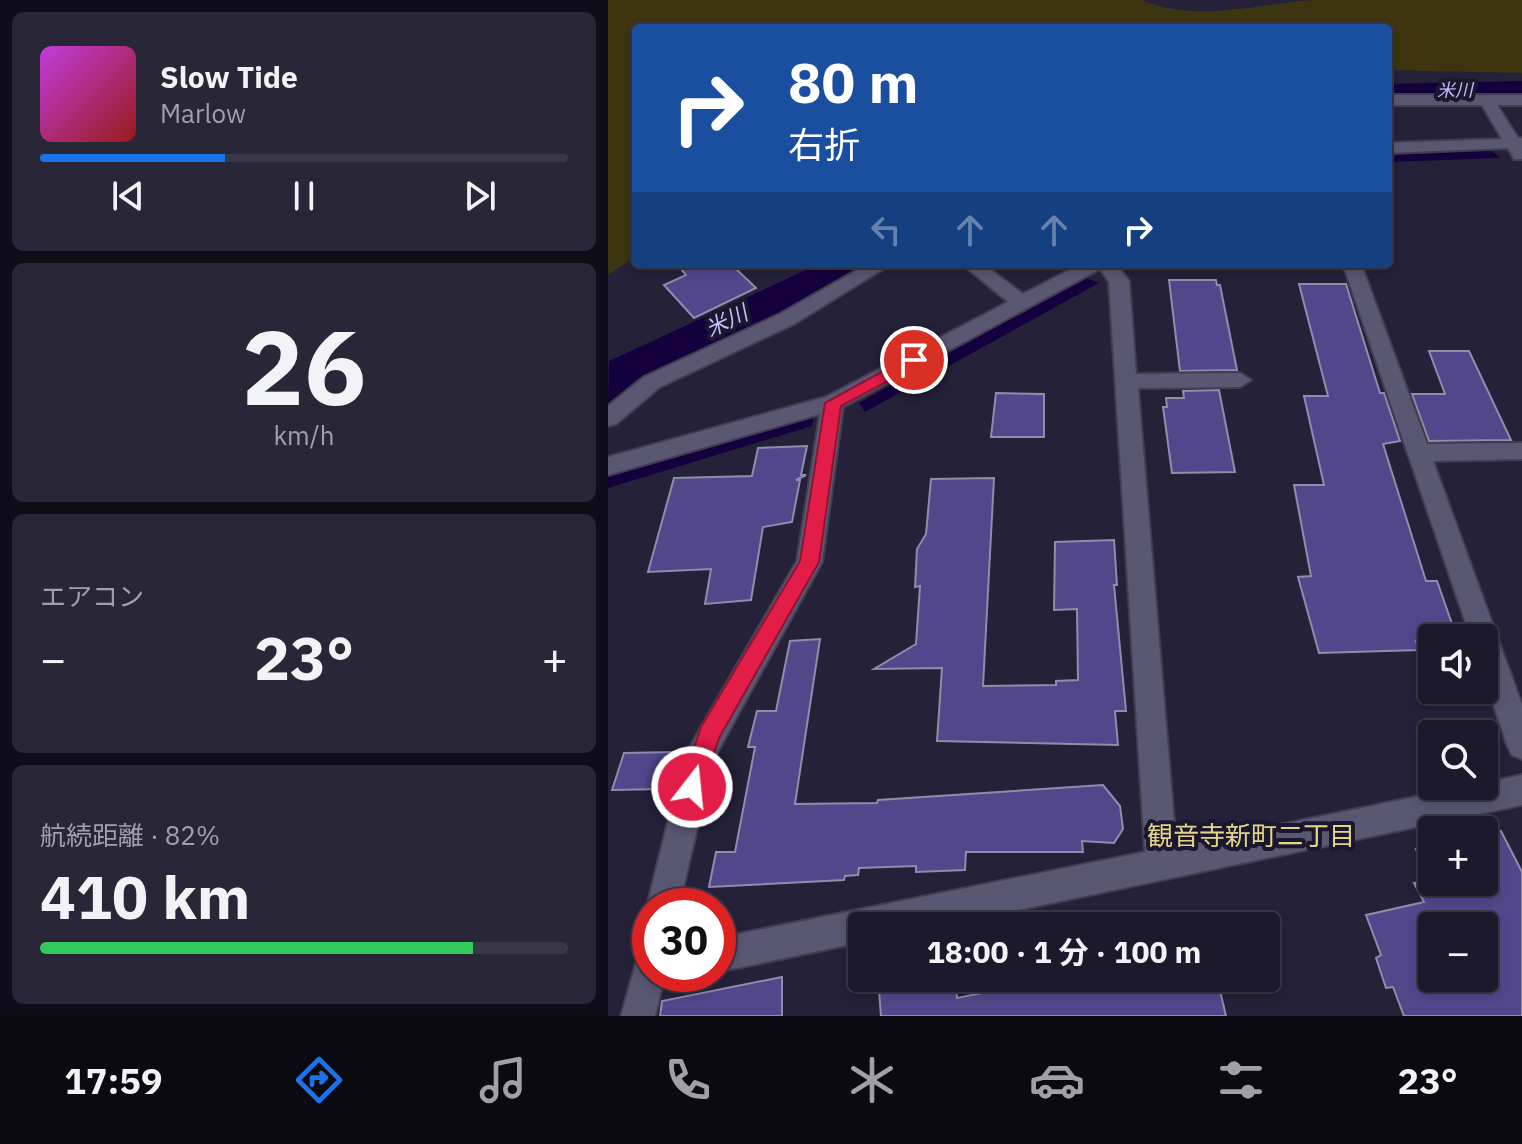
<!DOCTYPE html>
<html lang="ja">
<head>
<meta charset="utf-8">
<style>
  :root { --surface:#1b192b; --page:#282637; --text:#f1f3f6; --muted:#a0a0a9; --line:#393847; --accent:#1a73e8 }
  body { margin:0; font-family:"IBM Plex Sans","Noto Sans JP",sans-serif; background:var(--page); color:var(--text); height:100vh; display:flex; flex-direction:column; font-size:30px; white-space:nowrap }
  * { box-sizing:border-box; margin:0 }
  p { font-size:26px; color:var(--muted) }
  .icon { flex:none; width:44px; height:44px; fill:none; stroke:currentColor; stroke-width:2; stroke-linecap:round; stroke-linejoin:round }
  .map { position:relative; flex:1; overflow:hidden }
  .sheet { display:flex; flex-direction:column; gap:12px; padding:12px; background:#0f0e18; width:608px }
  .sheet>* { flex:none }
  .hud { position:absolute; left:24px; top:24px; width:760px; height:244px; border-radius:8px; box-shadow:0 4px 12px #0003,0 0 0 2px var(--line); background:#1a4fa0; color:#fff; overflow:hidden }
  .buttons { position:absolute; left:810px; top:624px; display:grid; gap:16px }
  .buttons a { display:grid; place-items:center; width:80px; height:80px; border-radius:8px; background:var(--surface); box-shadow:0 4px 12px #0003,0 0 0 2px var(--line); font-size:40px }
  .speed { position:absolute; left:24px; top:888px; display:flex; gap:16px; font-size:40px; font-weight:700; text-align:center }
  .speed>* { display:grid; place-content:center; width:104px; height:104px; border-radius:50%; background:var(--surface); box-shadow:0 4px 12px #0003,0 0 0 2px var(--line); line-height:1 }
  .speed .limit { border:12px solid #d22; background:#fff; color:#111 }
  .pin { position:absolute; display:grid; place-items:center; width:68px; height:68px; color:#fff; margin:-34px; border:4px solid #fff; border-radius:50%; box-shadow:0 2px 8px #0007 }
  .me { position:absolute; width:88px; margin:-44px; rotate:16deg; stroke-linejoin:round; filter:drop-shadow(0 0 6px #0008) }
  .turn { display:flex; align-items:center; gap:28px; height:168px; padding:0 24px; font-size:36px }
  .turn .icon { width:104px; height:104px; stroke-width:2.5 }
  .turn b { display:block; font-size:56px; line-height:68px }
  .lanes { display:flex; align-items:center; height:76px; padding:0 24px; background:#0003; justify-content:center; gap:40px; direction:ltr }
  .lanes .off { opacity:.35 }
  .big { font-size:60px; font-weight:700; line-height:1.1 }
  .sheet .card { flex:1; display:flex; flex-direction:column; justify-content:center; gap:12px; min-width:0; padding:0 28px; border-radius:12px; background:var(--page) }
  .sheet .dial { align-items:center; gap:0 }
  .dial b { font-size:104px; line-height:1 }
  .song { display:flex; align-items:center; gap:24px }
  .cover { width:96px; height:96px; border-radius:12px; background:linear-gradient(135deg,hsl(290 70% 55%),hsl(0 70% 35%)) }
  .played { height:8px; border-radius:4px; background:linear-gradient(90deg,var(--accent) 35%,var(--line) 35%) }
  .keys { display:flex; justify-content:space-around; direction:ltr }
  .heat { display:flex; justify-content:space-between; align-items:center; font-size:44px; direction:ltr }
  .charge { height:12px; border-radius:6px; background:linear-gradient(90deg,#34c759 82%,var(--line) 0) }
  .trip { position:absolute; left:240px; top:912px; width:432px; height:80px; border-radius:8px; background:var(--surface); box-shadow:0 4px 12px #0003,0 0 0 2px var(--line); font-weight:700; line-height:80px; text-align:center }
  .tabs { display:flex; height:128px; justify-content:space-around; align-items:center; background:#0b0a11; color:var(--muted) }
  .tabs .icon { width:56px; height:56px }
  .tabs .current { color:var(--accent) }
  .tabs b { font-size:36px; color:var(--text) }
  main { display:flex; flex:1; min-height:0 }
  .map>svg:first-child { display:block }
  .green { fill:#3c3510 }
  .water { fill:#15003e }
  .building { fill:#53478c; stroke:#8f8dab; stroke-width:2; fill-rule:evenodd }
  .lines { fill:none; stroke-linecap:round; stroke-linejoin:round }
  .minor-casing { stroke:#413e51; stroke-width:4 }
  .minor { fill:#5a5773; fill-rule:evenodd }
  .route { fill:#e11d48; stroke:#92132f; stroke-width:2 }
  .labels { text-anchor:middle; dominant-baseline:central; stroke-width:8; stroke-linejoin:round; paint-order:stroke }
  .far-water-label { font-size:18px; font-style:italic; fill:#c2bbf8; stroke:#1b172e }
  .water-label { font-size:22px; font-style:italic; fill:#c2bbf8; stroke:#1b172e }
  .near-neighbourhood-label { font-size:26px; fill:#e3d587; stroke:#1b172e }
</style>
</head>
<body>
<main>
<section class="sheet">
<div class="card">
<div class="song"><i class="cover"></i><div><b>Slow Tide</b><p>Marlow</p></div></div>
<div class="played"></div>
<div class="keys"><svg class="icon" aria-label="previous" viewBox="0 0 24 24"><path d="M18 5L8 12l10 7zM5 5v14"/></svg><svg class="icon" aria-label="pause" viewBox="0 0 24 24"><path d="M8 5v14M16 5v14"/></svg><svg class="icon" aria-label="next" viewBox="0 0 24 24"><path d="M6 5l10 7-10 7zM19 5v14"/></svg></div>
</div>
<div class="card dial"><b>26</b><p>km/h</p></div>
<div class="card"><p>エアコン</p>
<div class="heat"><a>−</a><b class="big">23°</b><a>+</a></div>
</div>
<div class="card"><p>航続距離 · 82%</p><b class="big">410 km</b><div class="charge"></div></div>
</section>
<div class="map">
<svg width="914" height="1016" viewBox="0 0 914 1016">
  <rect width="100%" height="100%" fill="#242139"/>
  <path class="green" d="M0 0H534C587 23 650 4 705 0 773 0 845 0 914 0V73L780 70V28H28V256L0 275Z"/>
  <g class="water">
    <path d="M914 81V95L780 98V84Z"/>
    <path d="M884 151 893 158 780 162V155Z"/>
    <path d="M211 264H263L212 294 30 379 0 403 1 361Z"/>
    <path d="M477 278 491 283 257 412 251 403Z"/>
    <path d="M206 415 204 426 0 488V476Z"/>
  </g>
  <g class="building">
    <path d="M69 264H123L148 288 86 318 56 285 78 275Z"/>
    <path d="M561 280H608L609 285H612L629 370 572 371Z"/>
    <path d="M691 284H738L772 393H776L792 441 775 444 818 581H829L849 638 808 641 811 650 711 653 690 577 703 576 686 485H716L696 396H720Z"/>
    <path d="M821 351H861L903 440 821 441 804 394H837Z"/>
    <path d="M611 390 627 472 564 473 555 407H559L558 398H576L575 391Z"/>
    <path d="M388 393 436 394V437H383Z"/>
    <path d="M199 446 193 475H198L188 480H192L184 522 155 527 143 600 97 604 103 569 40 572 66 478 144 476 150 448Z"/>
    <path d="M386 478 375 686 448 685V681L470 680 469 609 446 610 447 542 506 540 509 585H506L518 711H507L510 745 329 741 334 668 266 669 308 644 312 586 307 587 309 549 318 534 323 479Z"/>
    <path d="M212 639 187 804 269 803 270 800 495 785 512 806 515 829 506 843 474 841 475 852H358L357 870 308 872V866L251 868 250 875 237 876 236 880 101 887 108 852H127L147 747H140L149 711H168L182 641Z"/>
    <path d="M67 752 56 789 4 790 16 753Z"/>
    <path d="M893 831 914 872V1016H796L785 987 778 988 768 958 773 955 758 915 816 902 806 883 820 879 808 849 824 845V882H876V835ZM824 926H876V978H824Z"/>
    <path d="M174 977V1016H52L54 1001Z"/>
    <path d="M270 978H347L349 998 434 981 435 988 482 978H609L618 1016H273Z"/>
  </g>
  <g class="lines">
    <g class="minor-casing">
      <g id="minor">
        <path d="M780 95H914V105H889L910 138H914V159H906L900 148 780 153V143L894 139 874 105H780Z"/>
        <path d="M260 264H283L186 324 52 387 8 424 0 426V406L36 377 172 314Z"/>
        <path d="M354 264H375L415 294 473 264H508L521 281 528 374 632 373 643 380 632 387 530 388 568 846 914 775V805L333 926H254V942L110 972V938L537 852 501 282 492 269 235 407 214 562 105 760 71 906H42V914L39 906 76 757 189 561 212 414 0 475V457L218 397 400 302Z"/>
        <path d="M735 264H753L819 444 914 443V459L825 461 914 705V759L904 755 899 745 876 676V638H863Z"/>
        <path d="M42 951V974H57L47 1016H13L30 956Z"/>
      </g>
    </g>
    <use href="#minor" class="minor"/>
  </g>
  <path class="route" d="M306 354 314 360 312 364 233 406 211 562 111 738 92 795 84 798 76 795 73 787 93 727 192 561 217 403Z"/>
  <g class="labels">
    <g class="far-water-label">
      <text transform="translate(847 90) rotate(-1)">米川</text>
    </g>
    <g class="water-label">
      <text transform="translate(118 320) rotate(-26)">米川</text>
    </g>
    <g class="near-neighbourhood-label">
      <text x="643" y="835">観音寺新町二丁目</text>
    </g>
  </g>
</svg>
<div class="buttons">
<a><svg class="icon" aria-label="sound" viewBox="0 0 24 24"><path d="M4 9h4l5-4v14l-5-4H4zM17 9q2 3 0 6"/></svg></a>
<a><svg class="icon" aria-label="search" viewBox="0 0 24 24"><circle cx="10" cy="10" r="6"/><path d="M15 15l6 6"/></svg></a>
<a>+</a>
<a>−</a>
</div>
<div class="speed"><div class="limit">30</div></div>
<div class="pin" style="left:306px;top:360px;background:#d93025"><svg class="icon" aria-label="arrive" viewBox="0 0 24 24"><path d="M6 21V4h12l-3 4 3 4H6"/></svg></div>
<svg class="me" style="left:84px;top:787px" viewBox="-20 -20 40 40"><circle r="17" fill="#e11d48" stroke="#fff" stroke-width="3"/><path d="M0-11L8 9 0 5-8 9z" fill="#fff"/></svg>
<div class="trip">18:00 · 1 分 · 100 m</div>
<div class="hud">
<div class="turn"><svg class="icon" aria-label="right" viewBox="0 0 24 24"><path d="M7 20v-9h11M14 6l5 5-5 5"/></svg><div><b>80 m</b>右折</div></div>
<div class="lanes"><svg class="icon off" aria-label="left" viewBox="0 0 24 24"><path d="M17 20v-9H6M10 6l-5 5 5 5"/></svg><svg class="icon off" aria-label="ahead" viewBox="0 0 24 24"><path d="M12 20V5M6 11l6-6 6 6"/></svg><svg class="icon off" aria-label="ahead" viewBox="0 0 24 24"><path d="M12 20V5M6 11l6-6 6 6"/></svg><svg class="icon" aria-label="right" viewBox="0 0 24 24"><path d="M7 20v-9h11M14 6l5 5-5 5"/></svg></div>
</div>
</div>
</main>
<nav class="tabs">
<b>17:59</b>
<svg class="icon current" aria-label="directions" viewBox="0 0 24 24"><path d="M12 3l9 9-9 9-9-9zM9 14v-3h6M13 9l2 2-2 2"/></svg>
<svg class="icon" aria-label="music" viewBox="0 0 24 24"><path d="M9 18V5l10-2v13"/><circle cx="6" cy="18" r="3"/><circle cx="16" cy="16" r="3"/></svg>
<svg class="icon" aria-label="phone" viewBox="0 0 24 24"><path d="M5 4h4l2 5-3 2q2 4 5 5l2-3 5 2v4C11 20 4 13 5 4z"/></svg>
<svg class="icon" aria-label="climate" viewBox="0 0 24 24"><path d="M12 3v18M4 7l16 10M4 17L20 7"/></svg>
<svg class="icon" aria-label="car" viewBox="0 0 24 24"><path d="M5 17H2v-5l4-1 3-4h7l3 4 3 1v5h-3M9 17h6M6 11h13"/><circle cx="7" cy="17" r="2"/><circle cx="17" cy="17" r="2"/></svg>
<svg class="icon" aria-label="filters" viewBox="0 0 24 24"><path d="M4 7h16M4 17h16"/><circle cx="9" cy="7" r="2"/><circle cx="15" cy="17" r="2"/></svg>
<b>23°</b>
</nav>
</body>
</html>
